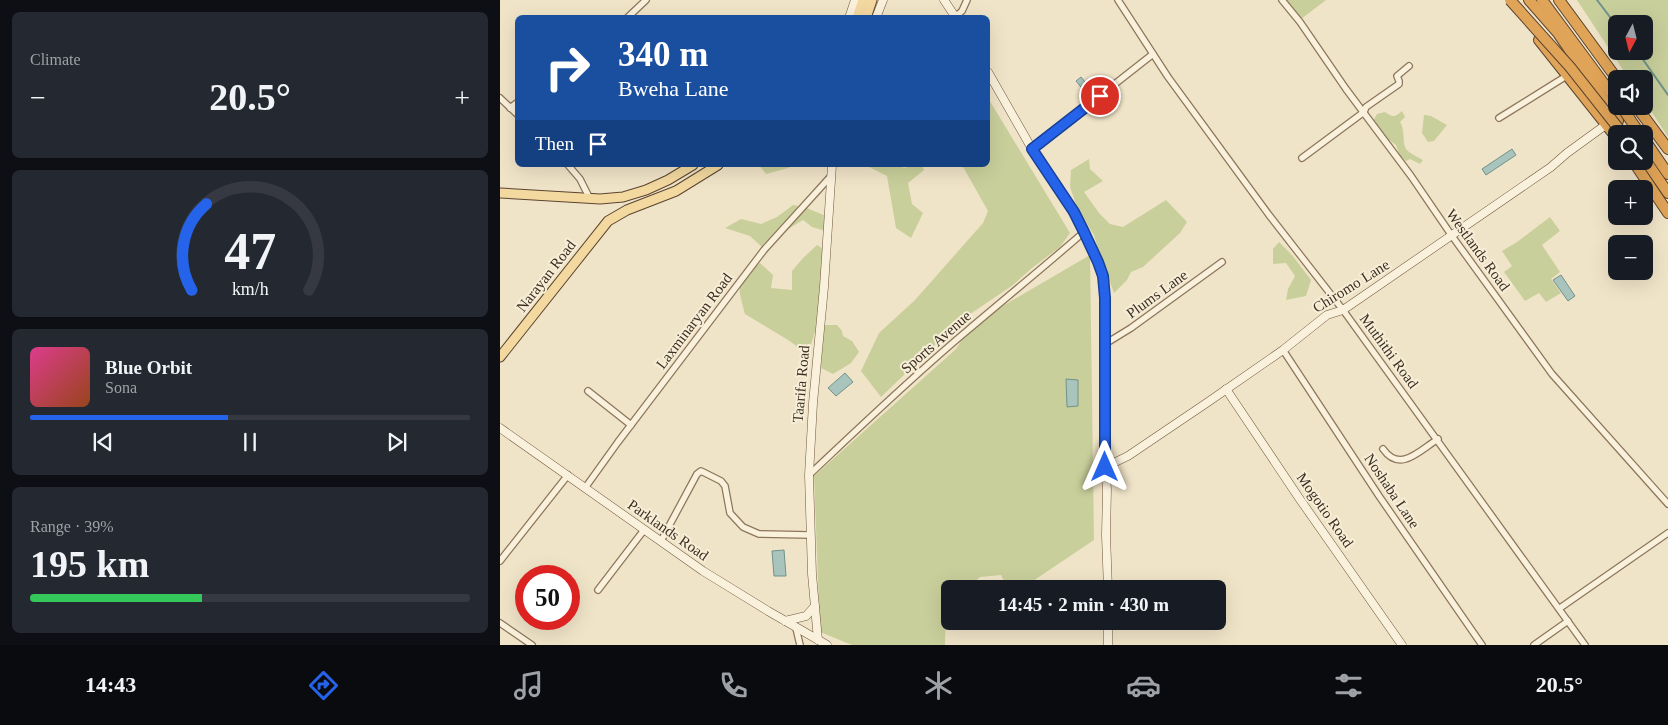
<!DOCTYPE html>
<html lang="en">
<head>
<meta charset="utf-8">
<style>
  :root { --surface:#171b24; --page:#242831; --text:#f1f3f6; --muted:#9ea1a6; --line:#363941; --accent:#2563eb }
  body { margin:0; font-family:"Times New Roman",serif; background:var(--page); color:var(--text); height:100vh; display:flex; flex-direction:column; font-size:19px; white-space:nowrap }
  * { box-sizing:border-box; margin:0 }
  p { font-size:16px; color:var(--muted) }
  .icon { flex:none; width:28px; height:28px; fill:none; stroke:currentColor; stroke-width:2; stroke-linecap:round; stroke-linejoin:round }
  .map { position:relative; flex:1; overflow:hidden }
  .side { display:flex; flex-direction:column; gap:12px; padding:12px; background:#0d0f14; width:500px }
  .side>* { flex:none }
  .hud { position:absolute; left:15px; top:15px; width:475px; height:152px; border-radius:8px; box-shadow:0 5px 20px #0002; background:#1a4fa0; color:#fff; overflow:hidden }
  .needle { width:32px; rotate:187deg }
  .controls { position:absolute; left:1108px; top:15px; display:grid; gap:10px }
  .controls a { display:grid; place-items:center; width:45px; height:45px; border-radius:8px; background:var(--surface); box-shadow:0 5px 20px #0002; font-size:25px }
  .speed { position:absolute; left:15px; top:565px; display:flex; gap:10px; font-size:25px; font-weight:700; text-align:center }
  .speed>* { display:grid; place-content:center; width:65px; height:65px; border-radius:50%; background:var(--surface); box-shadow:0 5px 20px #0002; line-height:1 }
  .speed .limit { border:8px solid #d22; background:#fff; color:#111 }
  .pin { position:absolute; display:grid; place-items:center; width:42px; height:42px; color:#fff; margin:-21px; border:2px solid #fff; border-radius:50%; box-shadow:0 1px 5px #0007 }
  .me { position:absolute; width:55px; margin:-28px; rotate:0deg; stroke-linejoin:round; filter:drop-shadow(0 0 4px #0008) }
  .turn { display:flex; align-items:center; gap:18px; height:105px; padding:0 20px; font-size:22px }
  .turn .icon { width:65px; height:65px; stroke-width:2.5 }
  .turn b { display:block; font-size:35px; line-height:42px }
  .then { display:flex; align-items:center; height:48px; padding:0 20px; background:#0003; gap:10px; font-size:19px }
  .big { font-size:38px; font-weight:700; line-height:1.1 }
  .side .card { flex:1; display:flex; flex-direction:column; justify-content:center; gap:8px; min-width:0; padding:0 18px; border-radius:8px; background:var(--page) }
  .side .dial { align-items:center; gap:0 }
  .dial svg { height:130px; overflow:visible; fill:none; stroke:var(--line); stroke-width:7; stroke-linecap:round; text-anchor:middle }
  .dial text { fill:var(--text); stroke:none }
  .song { display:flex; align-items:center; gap:15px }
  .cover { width:60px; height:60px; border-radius:8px; background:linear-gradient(135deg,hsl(330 70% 55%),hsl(20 70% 35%)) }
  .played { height:5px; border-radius:2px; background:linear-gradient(90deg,var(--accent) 45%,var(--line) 45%) }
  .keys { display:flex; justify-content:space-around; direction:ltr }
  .heat { display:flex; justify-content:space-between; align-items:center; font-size:28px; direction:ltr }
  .charge { height:8px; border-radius:4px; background:linear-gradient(90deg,#34c759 39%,var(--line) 0) }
  .trip { position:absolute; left:441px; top:580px; width:285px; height:50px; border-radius:8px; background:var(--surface); box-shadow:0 5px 20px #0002; font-weight:700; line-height:50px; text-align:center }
  .tabs { display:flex; height:80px; justify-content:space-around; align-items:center; background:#090b0e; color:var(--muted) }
  .tabs .icon { width:35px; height:35px }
  .tabs .active { color:var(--accent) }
  .tabs b { font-size:22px; color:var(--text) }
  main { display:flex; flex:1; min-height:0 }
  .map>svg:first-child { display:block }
  .green { fill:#c9cf9b; fill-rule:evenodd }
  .water { fill:#a9c4bc; stroke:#6f938a }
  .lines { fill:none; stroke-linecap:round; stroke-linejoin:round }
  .stream { stroke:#6f938a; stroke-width:2 }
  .street-casing { stroke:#8d765c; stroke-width:8 }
  .secondary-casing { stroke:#6f573f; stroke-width:9 }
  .primary-casing { stroke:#5b4430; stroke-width:11 }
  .highway-casing { stroke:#5b4430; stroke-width:12 }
  .street { stroke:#faf1dc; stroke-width:5.5 }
  .secondary { stroke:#faf1dc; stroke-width:8 }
  .primary { stroke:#f3d9a0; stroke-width:9 }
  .highway { stroke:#e0a458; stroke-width:10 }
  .highway-bridge-casing { stroke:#5b4430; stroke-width:12; stroke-linecap:butt }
  .highway-bridge { stroke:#e0a458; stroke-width:10 }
  .route-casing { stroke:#184099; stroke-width:12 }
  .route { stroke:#2563eb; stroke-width:9 }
  .labels { text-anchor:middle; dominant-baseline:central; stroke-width:4; stroke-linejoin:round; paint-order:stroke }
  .street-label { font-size:15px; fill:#3d2e20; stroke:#f7eed8 }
</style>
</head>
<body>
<main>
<section class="side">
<div class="card"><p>Climate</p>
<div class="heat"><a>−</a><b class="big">20.5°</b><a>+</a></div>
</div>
<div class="card dial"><svg viewBox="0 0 100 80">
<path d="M14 69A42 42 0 1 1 86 69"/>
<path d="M14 69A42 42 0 0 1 23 16" stroke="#2563eb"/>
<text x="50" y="56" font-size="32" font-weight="700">47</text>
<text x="50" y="72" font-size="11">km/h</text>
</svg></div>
<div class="card">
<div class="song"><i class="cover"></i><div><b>Blue Orbit</b><p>Sona</p></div></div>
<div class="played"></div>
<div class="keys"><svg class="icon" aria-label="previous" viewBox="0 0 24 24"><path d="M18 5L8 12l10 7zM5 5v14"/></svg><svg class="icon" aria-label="pause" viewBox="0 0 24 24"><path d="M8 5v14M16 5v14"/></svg><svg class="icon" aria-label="next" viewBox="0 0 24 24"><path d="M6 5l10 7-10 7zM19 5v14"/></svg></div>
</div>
<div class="card"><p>Range · 39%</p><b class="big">195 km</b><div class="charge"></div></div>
</section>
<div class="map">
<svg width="1168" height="645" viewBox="0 0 1168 645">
  <rect width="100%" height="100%" fill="#f0e4c8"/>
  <g class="green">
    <path d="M786 0H826L801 19Z"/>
    <path d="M1077 0H1168V137L1144 100V79H1129ZM1116 24H1144V51H1116Z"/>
    <path d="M488 98 570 233 560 247 532 268 513 285 460 321 381 397 361 371 379 333 415 300 483 223 488 211 462 165H488Z"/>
    <path d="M902 111 905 117 900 122C906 131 901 145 908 151 911 154 918 157 923 160L920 164 910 159 906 161 900 156 896 145 889 140 873 121 877 114 885 112C893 118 895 117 902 111Z"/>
    <path d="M924 115 931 116 947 125 934 141 928 142 922 133Z"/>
    <path d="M589 159 590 169 603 181 584 192 599 213 610 224 623 227 666 200 687 222 680 233 643 267 631 272 627 280 614 293 600 256 594 235 578 210 570 187 571 170Z"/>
    <path d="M259 165H292L288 168 266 174Z"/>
    <path d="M365 165H396L405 168 409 165H422L424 170 408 183 412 204 423 213 411 238 396 228 387 176Z"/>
    <path d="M293 205 304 207 331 218 332 233 312 227 303 220 285 231 265 250 250 236 225 228 241 219 261 224 277 217Z"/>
    <path d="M1050 217 1060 231 1042 245 1060 272 1051 279 1061 293 1046 302 1039 293 1025 301 1004 272 1012 266 1002 251 1017 242Z"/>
    <path d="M779 242 792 255 811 280 806 296 786 300 788 289 795 276 786 263 773 264V249Z"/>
    <path d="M317 245 330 253 326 280 325 300 308 354 288 340 245 314C237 285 235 282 260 263L273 275 271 288 292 290V271L303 258Z"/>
    <path d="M590 255 594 540 521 589H508L501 575 480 577 466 589H450V601L446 604 445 645H352L320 632 314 476 456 349 472 324Z"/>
    <path d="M324 325H337L342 331 343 336 352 341 359 352 351 363 333 374 321 368Z"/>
  </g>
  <g class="water">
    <path d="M581 77 590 88 585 92 576 81Z"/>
    <path d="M1012 149 1016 155 986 175 982 169Z"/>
    <path d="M1061 275 1075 296 1068 301 1053 280Z"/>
    <path d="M345 373 353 382 336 396 328 388Z"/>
    <path d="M566 379 578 380V406L567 407Z"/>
    <path d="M284 550 286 576H274L272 551Z"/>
  </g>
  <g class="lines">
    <g class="stream">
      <path d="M1097 0 1116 25"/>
      <path d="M1137 51 1168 95"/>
    </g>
    <g class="street-casing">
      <g id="street">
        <path d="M618 0 668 77 769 215 843 310 1085 645"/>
        <path d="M782 0 800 22 846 89 911 176 952 236 1052 374 1168 504"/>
        <path d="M455 17 462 11 467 0"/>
        <path d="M127 18 146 0"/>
        <path d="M0 98 18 115"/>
        <path d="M10 108 18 102"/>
        <path d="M999 118 1068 75"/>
        <path d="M532 149 653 54"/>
        <path d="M802 158 864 112 866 107 899 84V81L897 76 909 66"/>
        <path d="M68 165 80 179 89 197"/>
        <path d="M605 344 631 328 722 262"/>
        <path d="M783 350 879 496 982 645"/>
        <path d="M88 391 131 425"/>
        <path d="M883 449C900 473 919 451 938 439"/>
        <path d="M309 475C361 426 413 376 468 330 507 297 546 265 584 232"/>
        <path d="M85 488 118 442 264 250 331 176"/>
        <path d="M161 541 197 474 201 471 221 481 225 486 230 513 243 527 259 534 310 535"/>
        <path d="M0 561 68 475"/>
        <path d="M98 590 144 530"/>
        <path d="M1060 608 1168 533"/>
        <path d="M0 623 32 645"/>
        <path d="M296 628 300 645"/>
        <path d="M1034 645 1068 621"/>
      </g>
    </g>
    <g class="secondary-casing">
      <g id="secondary">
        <path d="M444 0 456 18"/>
        <path d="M349 18 355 0"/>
        <path d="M376 18 383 0"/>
        <path d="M488 72 532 149 574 212 599 262 603 276 605 298V467L607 489 606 535 608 589"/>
        <path d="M726 389 799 498 902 645"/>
        <path d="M0 428 203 571 268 611 327 645"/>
        <path d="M605 467 628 456 708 402 783 350 827 315 843 310 1051 167 1067 153 1107 124"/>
        <path d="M285 621 306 616 315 606"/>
        <path d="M318 640 312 574 309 475 313 403 324 287 332 165"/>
        <path d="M608 645V621"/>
      </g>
    </g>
    <g class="primary-casing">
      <g id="primary">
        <path d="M357 18 363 0"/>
        <path d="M366 18 372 0"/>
        <path d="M0 193 100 199 123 197 146 190 168 180 193 165"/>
        <path d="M0 357 108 221 127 210 176 191 218 165"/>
      </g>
    </g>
    <g class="highway-casing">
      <g id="highway">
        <path d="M1029 0 1058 33 1118 121"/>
        <path d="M1042 0 1116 100"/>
        <path d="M1059 0 1117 79"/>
        <path d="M1039 40 1116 137"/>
        <path d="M1121 106 1140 134"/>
        <path d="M1136 106 1168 149"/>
        <path d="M1144 139 1168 174"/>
        <path d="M1144 158 1168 193"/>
        <path d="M1133 161 1168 213"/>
      </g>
    </g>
    <use href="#street" class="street"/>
    <use href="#secondary" class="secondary"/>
    <use href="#primary" class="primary"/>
    <use href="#highway" class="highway"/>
    <g class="highway-bridge-casing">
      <path id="highway-bridge" d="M1010 0 1070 67 1123 134"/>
    </g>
    <use href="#highway-bridge" class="highway-bridge"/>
  </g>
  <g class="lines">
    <g class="route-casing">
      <path id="route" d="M600 96 532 149 574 212 584 232 598 262 603 276 605 298V467"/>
    </g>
    <use href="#route" class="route"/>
  </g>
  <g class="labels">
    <g class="street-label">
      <text transform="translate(978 250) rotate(54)">Westlands Road</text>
      <text transform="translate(46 276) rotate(-52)">Narayan Road</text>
      <text transform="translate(851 286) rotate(-32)">Chiromo Lane</text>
      <text transform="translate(657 294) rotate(-36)">Plums Lane</text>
      <text transform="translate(194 321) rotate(-53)">Laxminaryan Road</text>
      <text transform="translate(436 342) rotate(-41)">Sports Avenue</text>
      <text transform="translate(889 351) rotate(54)">Muthithi Road</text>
      <text transform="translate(301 384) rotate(-85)">Taarifa Road</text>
      <text transform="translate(892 491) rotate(56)">Noshaba Lane</text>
      <text transform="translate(825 510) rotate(55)">Mogotio Road</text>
      <text transform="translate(168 530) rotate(35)">Parklands Road</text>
    </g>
  </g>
</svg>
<div class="controls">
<a><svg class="needle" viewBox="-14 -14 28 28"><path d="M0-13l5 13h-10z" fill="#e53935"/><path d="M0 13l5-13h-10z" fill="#9ea1a6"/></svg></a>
<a><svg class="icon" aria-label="sound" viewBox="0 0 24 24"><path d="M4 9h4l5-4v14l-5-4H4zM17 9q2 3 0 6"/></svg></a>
<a><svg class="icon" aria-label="search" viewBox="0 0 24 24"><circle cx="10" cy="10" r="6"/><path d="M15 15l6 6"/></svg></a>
<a>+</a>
<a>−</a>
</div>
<div class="speed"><div class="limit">50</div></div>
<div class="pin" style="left:600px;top:96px;background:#d93025"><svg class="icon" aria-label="arrive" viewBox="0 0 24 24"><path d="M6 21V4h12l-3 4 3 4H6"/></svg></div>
<svg class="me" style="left:605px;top:467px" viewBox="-20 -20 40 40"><path d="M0-17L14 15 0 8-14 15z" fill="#2563eb" stroke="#fff" stroke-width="4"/></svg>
<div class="trip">14:45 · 2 min · 430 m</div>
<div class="hud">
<div class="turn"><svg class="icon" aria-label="right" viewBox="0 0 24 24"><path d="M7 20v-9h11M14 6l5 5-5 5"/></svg><div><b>340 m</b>Bweha Lane</div></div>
<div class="then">Then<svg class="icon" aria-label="arrive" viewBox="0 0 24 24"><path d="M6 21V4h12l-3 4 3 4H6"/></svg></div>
</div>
</div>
</main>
<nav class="tabs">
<b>14:43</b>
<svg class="icon active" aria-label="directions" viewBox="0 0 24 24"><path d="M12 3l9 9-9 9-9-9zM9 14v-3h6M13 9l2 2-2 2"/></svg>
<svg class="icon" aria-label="music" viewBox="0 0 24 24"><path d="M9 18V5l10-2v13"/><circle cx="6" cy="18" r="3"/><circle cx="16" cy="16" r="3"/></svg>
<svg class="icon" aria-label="phone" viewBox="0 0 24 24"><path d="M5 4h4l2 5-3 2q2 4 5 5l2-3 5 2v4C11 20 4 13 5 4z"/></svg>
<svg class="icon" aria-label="climate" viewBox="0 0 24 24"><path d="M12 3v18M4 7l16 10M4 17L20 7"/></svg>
<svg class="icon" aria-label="car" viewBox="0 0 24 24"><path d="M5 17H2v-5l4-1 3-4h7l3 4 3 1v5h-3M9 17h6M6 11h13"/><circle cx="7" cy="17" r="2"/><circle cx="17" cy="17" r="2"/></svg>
<svg class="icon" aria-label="filters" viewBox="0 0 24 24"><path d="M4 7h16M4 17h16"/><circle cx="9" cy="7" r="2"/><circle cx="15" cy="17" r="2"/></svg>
<b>20.5°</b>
</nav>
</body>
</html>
